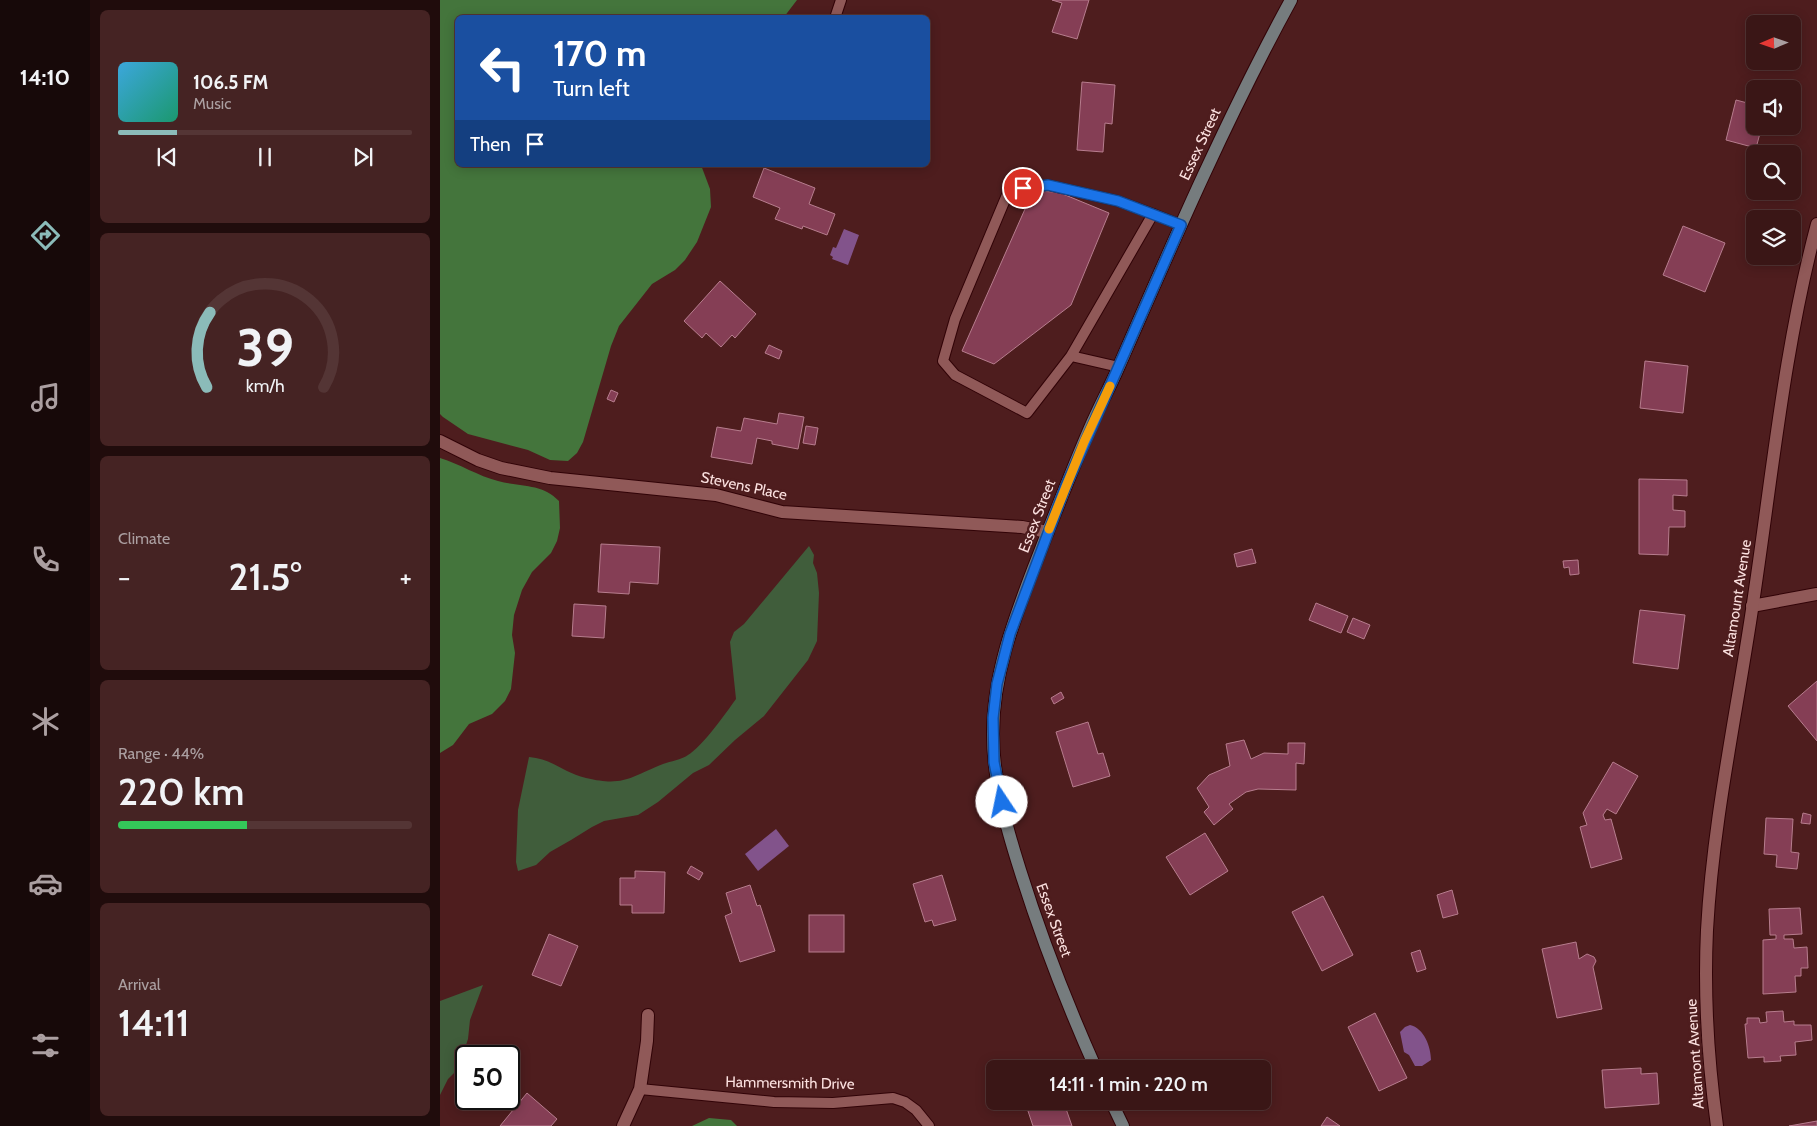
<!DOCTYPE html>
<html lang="en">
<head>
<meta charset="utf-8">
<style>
  :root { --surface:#3a1616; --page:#452323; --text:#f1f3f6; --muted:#ab9fa1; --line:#543535; --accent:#8bbbb9 }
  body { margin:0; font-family:Cabin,sans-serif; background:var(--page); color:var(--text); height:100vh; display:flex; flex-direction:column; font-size:19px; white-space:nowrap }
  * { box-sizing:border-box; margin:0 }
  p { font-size:16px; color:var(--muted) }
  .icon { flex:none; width:28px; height:28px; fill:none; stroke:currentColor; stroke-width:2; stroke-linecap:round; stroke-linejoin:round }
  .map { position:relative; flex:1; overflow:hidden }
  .sheet { display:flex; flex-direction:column; gap:10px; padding:10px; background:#200c0c; width:350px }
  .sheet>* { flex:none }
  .hud { position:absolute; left:15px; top:15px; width:475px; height:152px; border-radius:8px; box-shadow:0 2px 12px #0003,0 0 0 1px var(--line); background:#1a4fa0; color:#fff; overflow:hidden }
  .needle { width:32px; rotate:268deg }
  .controls { position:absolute; left:1306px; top:15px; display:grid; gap:10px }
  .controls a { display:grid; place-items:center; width:55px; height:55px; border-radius:8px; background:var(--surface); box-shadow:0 2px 12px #0003,0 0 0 1px var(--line); font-size:25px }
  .speed { position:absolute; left:15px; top:1045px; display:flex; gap:10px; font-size:25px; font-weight:700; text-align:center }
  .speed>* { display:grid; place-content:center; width:65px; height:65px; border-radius:50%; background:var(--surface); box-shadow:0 2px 12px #0003,0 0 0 1px var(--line); line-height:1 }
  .speed .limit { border:2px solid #111; border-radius:8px; background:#fff; color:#111 }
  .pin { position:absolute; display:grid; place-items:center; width:42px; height:42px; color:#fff; margin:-21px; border:2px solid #fff; border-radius:50%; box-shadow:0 1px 5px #0007 }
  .me { position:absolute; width:55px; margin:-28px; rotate:349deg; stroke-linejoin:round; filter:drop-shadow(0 0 4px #0008) }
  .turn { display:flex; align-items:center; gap:18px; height:105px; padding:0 15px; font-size:22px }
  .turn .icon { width:65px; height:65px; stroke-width:2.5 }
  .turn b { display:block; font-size:35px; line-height:42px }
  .then { display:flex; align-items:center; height:48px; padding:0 15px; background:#0003; gap:10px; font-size:19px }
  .big { font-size:38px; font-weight:600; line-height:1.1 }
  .sheet .tile { flex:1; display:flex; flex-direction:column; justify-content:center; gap:8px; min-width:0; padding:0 18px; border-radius:8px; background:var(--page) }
  .sheet .dial { align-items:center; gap:0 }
  .dial svg { height:130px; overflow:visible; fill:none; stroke:var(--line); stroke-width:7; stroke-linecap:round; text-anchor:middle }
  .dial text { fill:var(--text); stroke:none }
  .song { display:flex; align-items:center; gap:15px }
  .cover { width:60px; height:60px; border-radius:8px; background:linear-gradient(135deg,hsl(200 70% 55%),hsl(160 70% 35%)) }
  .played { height:5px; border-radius:2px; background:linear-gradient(90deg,var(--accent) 20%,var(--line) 20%) }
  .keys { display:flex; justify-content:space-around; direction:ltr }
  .heat { display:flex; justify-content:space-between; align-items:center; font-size:28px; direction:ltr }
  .charge { height:8px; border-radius:4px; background:linear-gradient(90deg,#34c759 44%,var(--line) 0) }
  .trip { position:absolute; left:546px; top:1060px; width:285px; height:50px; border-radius:8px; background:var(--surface); box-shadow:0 2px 12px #0003,0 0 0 1px var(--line); font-weight:600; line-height:50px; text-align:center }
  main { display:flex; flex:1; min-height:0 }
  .menu { display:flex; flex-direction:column; width:90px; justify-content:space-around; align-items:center; background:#170909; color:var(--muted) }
  .menu .icon { width:35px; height:35px }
  .menu .current { color:var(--accent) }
  .menu b { font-size:22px; color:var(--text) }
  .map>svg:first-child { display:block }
  .green { fill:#405d3b }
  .forest { fill:#44753c }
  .water { fill:#82538b }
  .building { fill:#853e55; stroke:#b77d8e }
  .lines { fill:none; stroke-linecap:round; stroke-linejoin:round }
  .lane-casing { stroke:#310307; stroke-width:12 }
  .street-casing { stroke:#310307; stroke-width:14 }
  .secondary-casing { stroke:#310307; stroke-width:14 }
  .lane { stroke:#905958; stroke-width:10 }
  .street { stroke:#905958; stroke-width:12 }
  .secondary { stroke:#767c7e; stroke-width:12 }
  .route-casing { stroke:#114b97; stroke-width:12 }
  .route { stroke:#1a73e8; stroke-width:9 }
  .slow { stroke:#f59e0b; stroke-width:9 }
  .labels { text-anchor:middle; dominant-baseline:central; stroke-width:5; stroke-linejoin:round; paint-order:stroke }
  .street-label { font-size:15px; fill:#fbe0df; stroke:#4e1d1e }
</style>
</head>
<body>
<main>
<nav class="menu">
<b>14:10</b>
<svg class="icon current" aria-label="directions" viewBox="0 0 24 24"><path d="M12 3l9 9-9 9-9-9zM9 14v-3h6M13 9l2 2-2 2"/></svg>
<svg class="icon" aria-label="music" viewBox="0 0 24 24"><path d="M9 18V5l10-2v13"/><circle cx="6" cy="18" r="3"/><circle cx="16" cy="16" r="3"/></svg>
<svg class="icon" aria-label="phone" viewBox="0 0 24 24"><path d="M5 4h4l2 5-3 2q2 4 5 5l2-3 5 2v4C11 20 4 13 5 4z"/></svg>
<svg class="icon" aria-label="climate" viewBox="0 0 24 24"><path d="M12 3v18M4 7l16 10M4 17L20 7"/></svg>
<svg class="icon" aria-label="car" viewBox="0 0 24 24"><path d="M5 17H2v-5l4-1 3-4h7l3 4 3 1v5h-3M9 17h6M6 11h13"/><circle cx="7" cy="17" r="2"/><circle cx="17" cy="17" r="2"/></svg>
<svg class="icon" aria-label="filters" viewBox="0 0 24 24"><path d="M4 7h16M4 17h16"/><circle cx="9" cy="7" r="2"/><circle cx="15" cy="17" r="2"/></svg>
</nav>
<section class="sheet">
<div class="tile">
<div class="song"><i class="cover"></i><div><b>106.5 FM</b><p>Music</p></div></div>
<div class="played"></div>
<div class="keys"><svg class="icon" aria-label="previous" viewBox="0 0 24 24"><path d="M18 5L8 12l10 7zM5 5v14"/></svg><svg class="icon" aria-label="pause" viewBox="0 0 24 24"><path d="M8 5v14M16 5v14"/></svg><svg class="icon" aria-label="next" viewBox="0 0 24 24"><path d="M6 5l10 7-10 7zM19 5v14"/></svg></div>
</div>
<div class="tile dial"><svg viewBox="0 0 100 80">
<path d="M14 69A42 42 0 1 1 86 69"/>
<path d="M14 69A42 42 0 0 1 16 23" stroke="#8bbbb9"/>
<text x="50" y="56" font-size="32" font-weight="700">39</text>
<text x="50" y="72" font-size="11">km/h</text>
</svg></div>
<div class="tile"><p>Climate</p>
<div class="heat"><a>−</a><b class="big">21.5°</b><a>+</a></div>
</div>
<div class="tile"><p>Range · 44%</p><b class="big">220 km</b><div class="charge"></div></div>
<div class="tile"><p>Arrival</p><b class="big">14:11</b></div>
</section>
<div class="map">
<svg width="1377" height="1126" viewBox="0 0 1377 1126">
  <rect width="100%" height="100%" fill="#4e1d1e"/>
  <g class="green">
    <path d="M369 546 374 555 373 563 377 573 379 593 377 641 368 660 324 716 295 740 269 765 253 773 218 802 198 815 164 821 152 827 131 840 110 852 96 865 78 871 76 862 78 810 89 757C113 759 124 773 146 778 184 787 190 777 223 764 231 761 241 760 248 755 262 747 286 713 296 699L290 642 294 632 304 624Z"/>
    <path d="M43 985 30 1020 28 1039 18 1069 8 1079 0 1095V1001Z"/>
  </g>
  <g class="forest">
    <path d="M0 0H357L344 17 18 18V165H261L270 189 271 207 257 242 245 260 235 270 212 284 179 326 171 346 143 442 137 453 128 461 110 460 88 450 28 434 3 417 0 414Z"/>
    <path d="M0 458C20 464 38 476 58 481 80 487 102 483 119 501L120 528 117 541 111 553 92 572 82 590 74 615 72 635 75 653 71 689 65 701 52 714 29 724 13 745 0 753Z"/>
    <path d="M269 1118 291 1120 297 1126H252Z"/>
  </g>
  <g class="water">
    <path d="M404 229 419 235 408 265 392 259 393 257 390 255 393 247 396 248Z"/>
    <path d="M336 829 349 846 318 871 305 854Z"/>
    <path d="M970 1025C984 1028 991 1047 991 1060L982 1066H975L969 1055 964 1052 960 1032 965 1027Z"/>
  </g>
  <g class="building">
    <path d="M612 0H649L637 39 612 32 622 3Z"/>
    <path d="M642 82 675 85 672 124 665 123 663 152 637 150Z"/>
    <path d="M1296 100 1315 105V126H1322L1316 148 1286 140Z"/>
    <path d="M324 168 375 188 369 204 395 214 387 235 363 226 362 229 335 219 340 208 313 197Z"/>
    <path d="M593 191 618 192 669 213 631 305 554 364 522 351Z"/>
    <path d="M1243 226 1285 243 1265 292 1223 275Z"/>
    <path d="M280 281 316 314 295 338 292 335 281 347 266 333 262 338 244 321Z"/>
    <path d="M329 345 342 351 339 359 325 353Z"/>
    <path d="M1205 361 1248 366 1243 413 1200 408Z"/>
    <path d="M171 390 178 393 174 402 167 399Z"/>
    <path d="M339 413 364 417 358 449 332 444V441L317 438 312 464 271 457 277 427 301 431 304 418 337 424Z"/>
    <path d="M366 426 378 428 375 445 363 443Z"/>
    <path d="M1199 479 1247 480V496L1233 495V510L1245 511V527H1229L1228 555 1199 554Z"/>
    <path d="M161 544 220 547 218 584 190 582 189 594 158 592Z"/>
    <path d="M812 549 816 563 797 567 794 554Z"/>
    <path d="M1138 560 1139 574 1130 575 1129 567 1124 568 1123 561Z"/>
    <path d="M876 603 908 616 901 633 869 620Z"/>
    <path d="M134 604 166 606 164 638 132 636Z"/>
    <path d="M1200 610 1245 615 1238 669 1193 663Z"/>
    <path d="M913 618 930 625 924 639 907 632Z"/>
    <path d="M1377 681V741L1348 706Z"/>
    <path d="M621 692 624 698 614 704 611 698Z"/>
    <path d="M648 722 658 754 663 753 670 776 633 787 616 732Z"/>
    <path d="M804 740 811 759 824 753 848 754V743H865L864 764 856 763V790L818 789 806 792 789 804 793 809 774 825 764 812 769 807 757 788 769 775 790 766 786 744Z"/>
    <path d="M1173 762 1198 776 1176 814 1167 809 1163 815 1165 820 1171 819 1182 859 1151 868 1140 827 1147 825 1143 813Z"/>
    <path d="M1363 813 1371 815 1370 824 1361 823Z"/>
    <path d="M1326 818 1353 819 1351 852 1359 853 1357 869 1336 867 1337 855 1324 854Z"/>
    <path d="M765 833 788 871 750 895 726 857Z"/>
    <path d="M251 866 263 873 259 880 247 873Z"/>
    <path d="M195 871 225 872 224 913H192V905H180V878H195Z"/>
    <path d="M502 875 516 920 494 926 492 920 485 922 473 884Z"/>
    <path d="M310 885 317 906 320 905 335 951 300 962 285 916 292 913 286 893Z"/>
    <path d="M1012 890 1018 914 1003 918 997 895Z"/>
    <path d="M883 896 913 955 882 971 852 912Z"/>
    <path d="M1360 908 1362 934 1344 935V939H1353L1354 948 1367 947 1368 968H1361V976H1355L1356 992 1323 994V940L1336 939V935H1330L1329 909Z"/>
    <rect x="369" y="915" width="35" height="37"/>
    <path d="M109 934 138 946 121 986 92 975Z"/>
    <path d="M1136 942 1139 959 1147 954 1154 957 1156 961 1153 967 1162 1009 1117 1018 1102 949Z"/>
    <path d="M980 950 986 969 977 972 971 953Z"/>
    <path d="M1343 1011 1344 1022 1354 1021V1025H1371L1372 1040 1355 1042 1356 1055 1340 1056 1341 1061 1324 1062V1057L1308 1058 1305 1024H1307V1018H1319L1320 1023 1327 1022 1326 1012Z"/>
    <path d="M935 1013 967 1078 939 1091 908 1027Z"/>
    <path d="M1201 1068V1074L1217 1073 1219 1104 1165 1108 1162 1070Z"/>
    <path d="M87 1093 117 1119 111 1126H60Z"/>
    <path d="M606 1101H609L611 1107 624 1103 632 1126H593L587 1108Z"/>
    <path d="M887 1117 900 1126H881Z"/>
    <path d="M1377 1121V1126H1349Z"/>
  </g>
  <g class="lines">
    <g class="lane-casing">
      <g id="lane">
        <path d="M395 18 401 0"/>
        <path d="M713 214 741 225"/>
        <path d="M631 356 713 214 678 201 608 185 569 190 515 319 503 361 515 375 587 413 631 356 679 367"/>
        <path d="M200 1089 334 1102 393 1103 453 1098 465 1102 476 1110 489 1126"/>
      </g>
    </g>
    <g class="street-casing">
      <g id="street">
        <path d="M0 441 38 460 61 468 110 478 276 495 342 512 582 527 608 532"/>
        <path d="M1312 606 1377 594"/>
        <path d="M183 1126 200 1089 207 1041 208 1015"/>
        <path d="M1277 1126C1268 1061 1264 995 1267 930 1273 820 1297 712 1313 603 1332 477 1344 348 1377 224"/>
      </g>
    </g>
    <g class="secondary-casing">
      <g id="secondary">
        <path d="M656 1069C627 1004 601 937 580 870 566 826 553 780 553 734 553 675 573 622 594 567 612 521 630 474 650 428 659 407 670 387 679 366 733 242 786 119 851 0"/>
        <path d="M671 1101 683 1126"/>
      </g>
    </g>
    <use href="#lane" class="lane"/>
    <use href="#street" class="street"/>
    <use href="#secondary" class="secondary"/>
  </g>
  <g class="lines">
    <g class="route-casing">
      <path id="route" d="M562 802 554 762 553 718 557 684 570 634 625 488 741 225 678 201 608 185 583 188"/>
    </g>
    <use href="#route" class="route"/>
    <path class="slow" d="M609 529 644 442 670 386"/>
  </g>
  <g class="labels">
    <g class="street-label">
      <text transform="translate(760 144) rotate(-65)">Essex Street</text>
      <text transform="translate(304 486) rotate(12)">Stevens Place</text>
      <text transform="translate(597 516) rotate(-69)">Essex Street</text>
      <text transform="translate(1297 598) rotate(-81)">Altamount Avenue</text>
      <text transform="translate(614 920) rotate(70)">Essex Street</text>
      <text transform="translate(1255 1054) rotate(-94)">Altamont Avenue</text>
      <text transform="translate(350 1083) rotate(1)">Hammersmith Drive</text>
    </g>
  </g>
</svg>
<div class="controls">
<a><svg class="needle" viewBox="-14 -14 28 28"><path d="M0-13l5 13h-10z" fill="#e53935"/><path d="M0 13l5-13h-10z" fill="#ab9fa1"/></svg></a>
<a><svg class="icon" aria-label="sound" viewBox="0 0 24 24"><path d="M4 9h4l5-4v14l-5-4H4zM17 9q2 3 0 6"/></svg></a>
<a><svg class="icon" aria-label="search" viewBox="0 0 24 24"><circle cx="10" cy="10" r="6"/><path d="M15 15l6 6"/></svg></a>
<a><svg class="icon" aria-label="layers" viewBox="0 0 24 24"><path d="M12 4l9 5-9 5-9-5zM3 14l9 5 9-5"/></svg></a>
</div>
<div class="speed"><div class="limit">50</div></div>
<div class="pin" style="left:583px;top:188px;background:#d93025"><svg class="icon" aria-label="arrive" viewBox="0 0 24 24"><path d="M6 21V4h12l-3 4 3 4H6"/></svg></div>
<svg class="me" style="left:562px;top:802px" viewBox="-20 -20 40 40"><circle r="19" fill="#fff"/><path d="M0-13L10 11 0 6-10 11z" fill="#1a73e8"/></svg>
<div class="trip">14:11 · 1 min · 220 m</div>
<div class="hud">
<div class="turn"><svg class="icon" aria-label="left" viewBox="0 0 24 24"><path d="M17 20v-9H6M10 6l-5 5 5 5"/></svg><div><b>170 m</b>Turn left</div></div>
<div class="then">Then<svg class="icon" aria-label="arrive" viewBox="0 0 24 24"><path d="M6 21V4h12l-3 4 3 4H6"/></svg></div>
</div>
</div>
</main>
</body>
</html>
